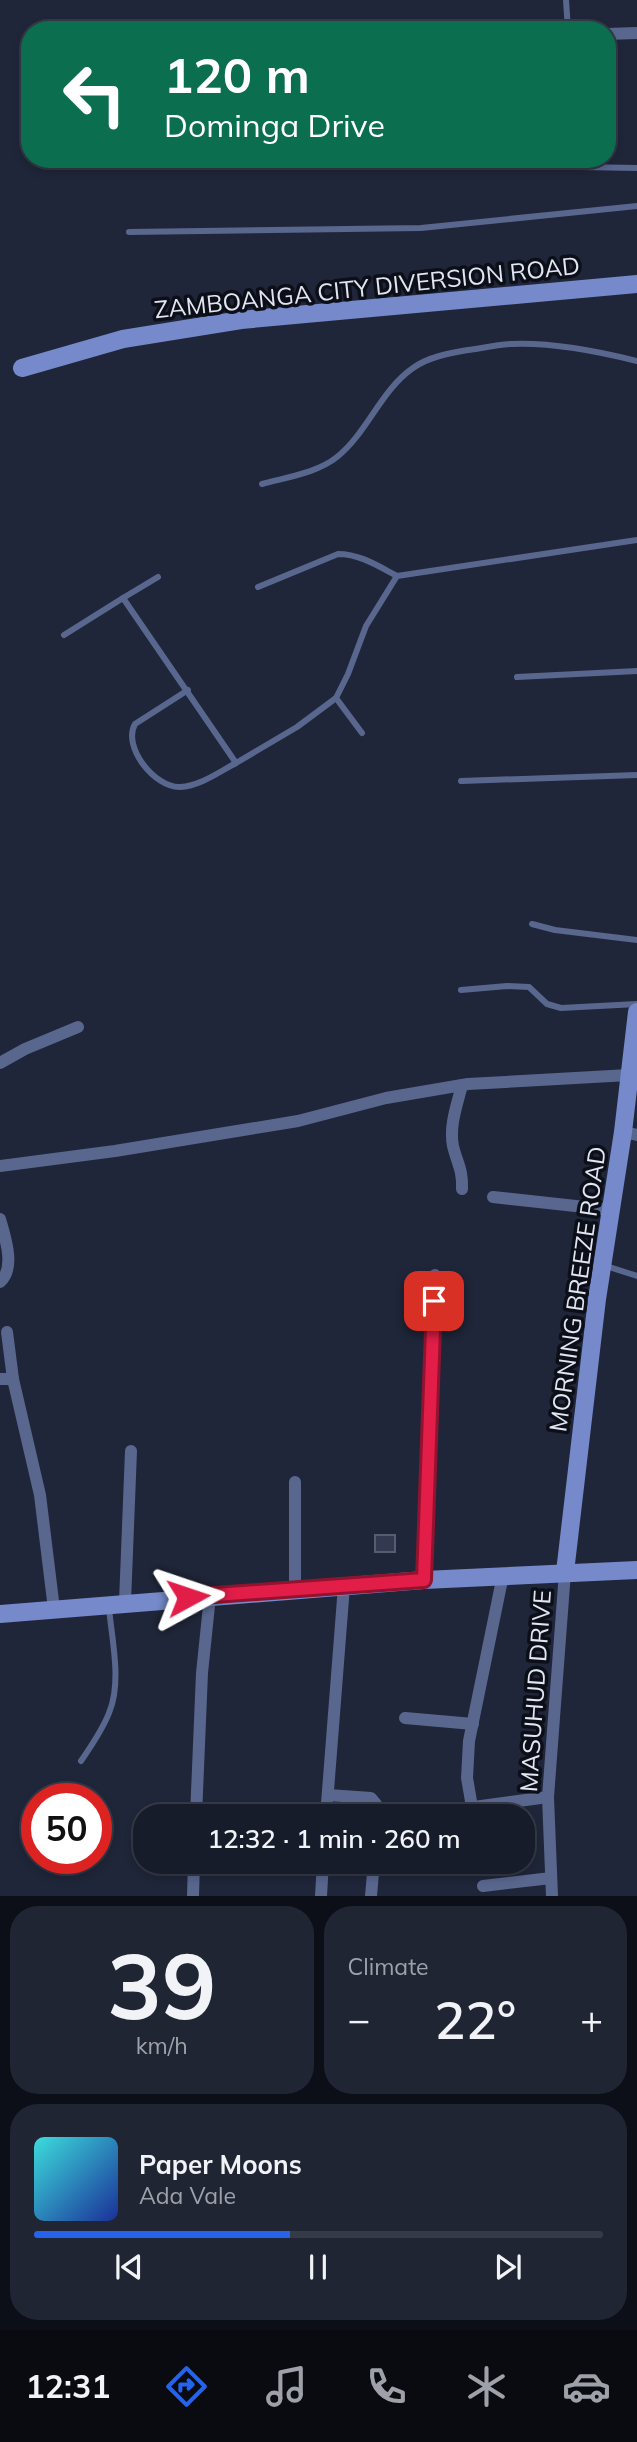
<!DOCTYPE html>
<html lang="en">
<head>
<meta charset="utf-8">
<style>
  :root { --surface:#171c2b; --page:#202533; --text:#f1f3f6; --muted:#9ea1a9; --line:#363a47; --accent:#2563eb }
  body { margin:0; font-family:Mulish,sans-serif; background:var(--page); color:var(--text); height:100vh; display:flex; flex-direction:column; font-size:26px; white-space:nowrap }
  * { box-sizing:border-box; margin:0 }
  p { font-size:23px; color:var(--muted) }
  .icon { flex:none; width:38px; height:38px; fill:none; stroke:currentColor; stroke-width:2; stroke-linecap:round; stroke-linejoin:round }
  .map { position:relative; height:1896px; overflow:hidden }
  .sheet { display:flex; flex-direction:column; gap:10px; padding:10px; background:#0d0f18; flex:1 }
  .sheet>* { flex:none }
  .hud { position:absolute; left:21px; top:21px; width:595px; height:147px; border-radius:28px; box-shadow:0 4px 10px #0003,0 0 0 2px var(--line); background:#0b6e4f; color:#fff; overflow:hidden }
  .speed { position:absolute; left:21px; top:1783px; display:flex; gap:14px; font-size:35px; font-weight:700; text-align:center }
  .speed>* { display:grid; place-content:center; width:91px; height:91px; border-radius:50%; background:var(--surface); box-shadow:0 4px 10px #0003,0 0 0 2px var(--line); line-height:1 }
  .speed .limit { border:10px solid #d22; background:#fff; color:#111 }
  .pin { position:absolute; display:grid; place-items:center; width:60px; height:60px; color:#fff; margin:-30px; border-radius:14px; box-shadow:0 4px 10px #0006 }
  .me { position:absolute; width:77px; margin:-38px; rotate:85deg; stroke-linejoin:round; filter:drop-shadow(0 0 5px #0008) }
  .turn { display:flex; align-items:center; gap:24px; height:147px; padding:0 28px; font-size:32px }
  .turn .icon { width:91px; height:91px; stroke-width:2.5 }
  .turn b { display:block; font-size:49px; line-height:60px }
  .big { font-size:52px; font-weight:600; line-height:1.1 }
  .sheet .widget { flex:1; display:flex; flex-direction:column; justify-content:center; gap:10px; min-width:0; padding:0 24px; border-radius:28px; background:var(--page) }
  .sheet .dial { align-items:center; gap:0 }
  .dial b { font-size:91px; line-height:1 }
  .song { display:flex; align-items:center; gap:21px }
  .cover { width:84px; height:84px; border-radius:10px; background:linear-gradient(135deg,hsl(180 70% 55%),hsl(230 70% 35%)) }
  .played { height:7px; border-radius:4px; background:linear-gradient(90deg,var(--accent) 45%,var(--line) 45%) }
  .keys { display:flex; justify-content:space-around; direction:ltr }
  .heat { display:flex; justify-content:space-between; align-items:center; font-size:38px; direction:ltr }
  .sheet .tiles { flex:1; display:grid; gap:10px; grid-template-columns:1fr 1fr }
  .widget:last-child { grid-column:span 2 }
  .trip { position:absolute; left:133px; top:1804px; width:402px; height:70px; border-radius:28px; background:var(--surface); box-shadow:0 4px 10px #0003,0 0 0 2px var(--line); font-weight:600; line-height:70px; text-align:center }
  .dock { display:flex; height:112px; justify-content:space-around; align-items:center; background:#090b11; color:var(--muted) }
  .dock .icon { width:49px; height:49px }
  .dock .current { color:var(--accent) }
  .dock b { font-size:32px; color:var(--text) }
  .map>svg:first-child { display:block }
  .building { fill:#333a4f; stroke:#555c73; stroke-width:2 }
  .lines { fill:none; stroke-linecap:round; stroke-linejoin:round }
  .lane { stroke:#59678f; stroke-width:6 }
  .street { stroke:#59678f; stroke-width:12 }
  .secondary { stroke:#768acb; stroke-width:18 }
  .route-casing { stroke:#92132f; stroke-width:18 }
  .route { stroke:#e11d48; stroke-width:12 }
  .labels { text-anchor:middle; dominant-baseline:central; stroke-width:7; stroke-linejoin:round; paint-order:stroke }
  .street-label { font-size:24px; fill:#e1e6f3; stroke:#0c0f18 }
</style>
</head>
<body>
<div class="map">
<svg width="637" height="1896" viewBox="0 0 637 1896">
  <rect width="100%" height="100%" fill="#1f2639"/>
  <rect class="building" x="375" y="1535" width="20" height="17"/>
  <g class="lines">
    <g class="lane">
      <path d="M566 0 568 30"/>
      <path d="M402 159 464 165 637 168"/>
      <path d="M129 232 421 228 637 206"/>
      <path d="M262 484C287 477 317 473 337 457 368 432 380 391 413 368 428 357 450 353 468 350 482 348 497 345 511 344 552 342 597 351 637 361"/>
      <path d="M258 587 338 554C360 554 378 566 397 576L637 540"/>
      <path d="M123 598 158 577"/>
      <path d="M64 635 123 598 236 763 297 727 336 698"/>
      <path d="M517 677 637 671"/>
      <path d="M188 690 135 724C122 747 155 788 180 787 200 786 219 772 236 763"/>
      <path d="M362 733 336 698 348 674 366 626 397 576"/>
      <path d="M461 781 637 775"/>
      <path d="M532 924 555 930 637 940"/>
      <path d="M461 990 507 986 529 987 547 1004 561 1008 637 1004"/>
      <path d="M603 1265 637 1276"/>
      <path d="M81 1761C91 1746 102 1731 109 1713 122 1682 112 1641 109 1608"/>
    </g>
    <g class="street">
      <path d="M607 34 637 33"/>
      <path d="M0 1063 25 1049 78 1027"/>
      <path d="M623 1132 637 1135"/>
      <path d="M0 1166 115 1151 298 1121 386 1098 468 1084 629 1075"/>
      <path d="M462 1189C463 1170 457 1163 453 1146 449 1126 457 1105 462 1085"/>
      <path d="M493 1197 612 1210"/>
      <path d="M0 1219C5 1237 16 1268 0 1282"/>
      <path d="M7 1332 13 1379"/>
      <path d="M0 1379H13L40 1495 54 1609"/>
      <path d="M295 1482V1589"/>
      <path d="M424 1580 435 1275"/>
      <path d="M125 1602 131 1451"/>
      <path d="M405 1718 473 1724"/>
      <path d="M328 1795 371 1798 376 1804V1816"/>
      <path d="M472 1807 467 1778 469 1741 503 1575"/>
      <path d="M417 1811 459 1809 548 1797"/>
      <path d="M196 1816 202 1673 210 1596"/>
      <path d="M326 1816 344 1586"/>
      <path d="M483 1886 551 1878"/>
      <path d="M193 1896 194 1862"/>
      <path d="M321 1896 323 1862"/>
      <path d="M371 1896 374 1862"/>
      <path d="M552 1896 548 1797 565 1572"/>
    </g>
    <g class="secondary">
      <path d="M22 368 123 339 241 320 637 284"/>
      <path d="M565 1572 597 1299 623 1132 637 1012"/>
      <path d="M0 1614 424 1580 637 1570"/>
    </g>
  </g>
  <g class="lines">
    <g class="route-casing">
      <path id="route" d="M188 1597 424 1580 434 1301"/>
    </g>
    <use href="#route" class="route"/>
  </g>
  <g class="labels">
    <g class="street-label">
      <text transform="translate(367 287) rotate(-6)">ZAMBOANGA CITY DIVERSION ROAD</text>
      <text transform="translate(577 1289) rotate(-82)">MORNING BREEZE ROAD</text>
      <text transform="translate(535 1691) rotate(-86)">MASUHUD DRIVE</text>
    </g>
  </g>
</svg>
<div class="speed"><div class="limit">50</div></div>
<div class="pin" style="left:434px;top:1301px;background:#d93025"><svg class="icon" aria-label="arrive" viewBox="0 0 24 24"><path d="M6 21V4h12l-3 4 3 4H6"/></svg></div>
<svg class="me" style="left:188px;top:1597px" viewBox="-20 -20 40 40"><path d="M0-17L14 15 0 8-14 15z" fill="#e11d48" stroke="#fff" stroke-width="4"/></svg>
<div class="trip">12:32 · 1 min · 260 m</div>
<div class="hud">
<div class="turn"><svg class="icon" aria-label="left" viewBox="0 0 24 24"><path d="M17 20v-9H6M10 6l-5 5 5 5"/></svg><div><b>120 m</b>Dominga Drive</div></div>
</div>
</div>
<section class="sheet">
<div class="tiles">
<div class="widget dial"><b>39</b><p>km/h</p></div>
<div class="widget"><p>Climate</p>
<div class="heat"><a>−</a><b class="big">22°</b><a>+</a></div>
</div>
<div class="widget">
<div class="song"><i class="cover"></i><div><b>Paper Moons</b><p>Ada Vale</p></div></div>
<div class="played"></div>
<div class="keys"><svg class="icon" aria-label="previous" viewBox="0 0 24 24"><path d="M18 5L8 12l10 7zM5 5v14"/></svg><svg class="icon" aria-label="pause" viewBox="0 0 24 24"><path d="M8 5v14M16 5v14"/></svg><svg class="icon" aria-label="next" viewBox="0 0 24 24"><path d="M6 5l10 7-10 7zM19 5v14"/></svg></div>
</div>
</div>
</section>
<nav class="dock">
<b>12:31</b>
<svg class="icon current" aria-label="directions" viewBox="0 0 24 24"><path d="M12 3l9 9-9 9-9-9zM9 14v-3h6M13 9l2 2-2 2"/></svg>
<svg class="icon" aria-label="music" viewBox="0 0 24 24"><path d="M9 18V5l10-2v13"/><circle cx="6" cy="18" r="3"/><circle cx="16" cy="16" r="3"/></svg>
<svg class="icon" aria-label="phone" viewBox="0 0 24 24"><path d="M5 4h4l2 5-3 2q2 4 5 5l2-3 5 2v4C11 20 4 13 5 4z"/></svg>
<svg class="icon" aria-label="climate" viewBox="0 0 24 24"><path d="M12 3v18M4 7l16 10M4 17L20 7"/></svg>
<svg class="icon" aria-label="car" viewBox="0 0 24 24"><path d="M5 17H2v-5l4-1 3-4h7l3 4 3 1v5h-3M9 17h6M6 11h13"/><circle cx="7" cy="17" r="2"/><circle cx="17" cy="17" r="2"/></svg>
</nav>
</body>
</html>
